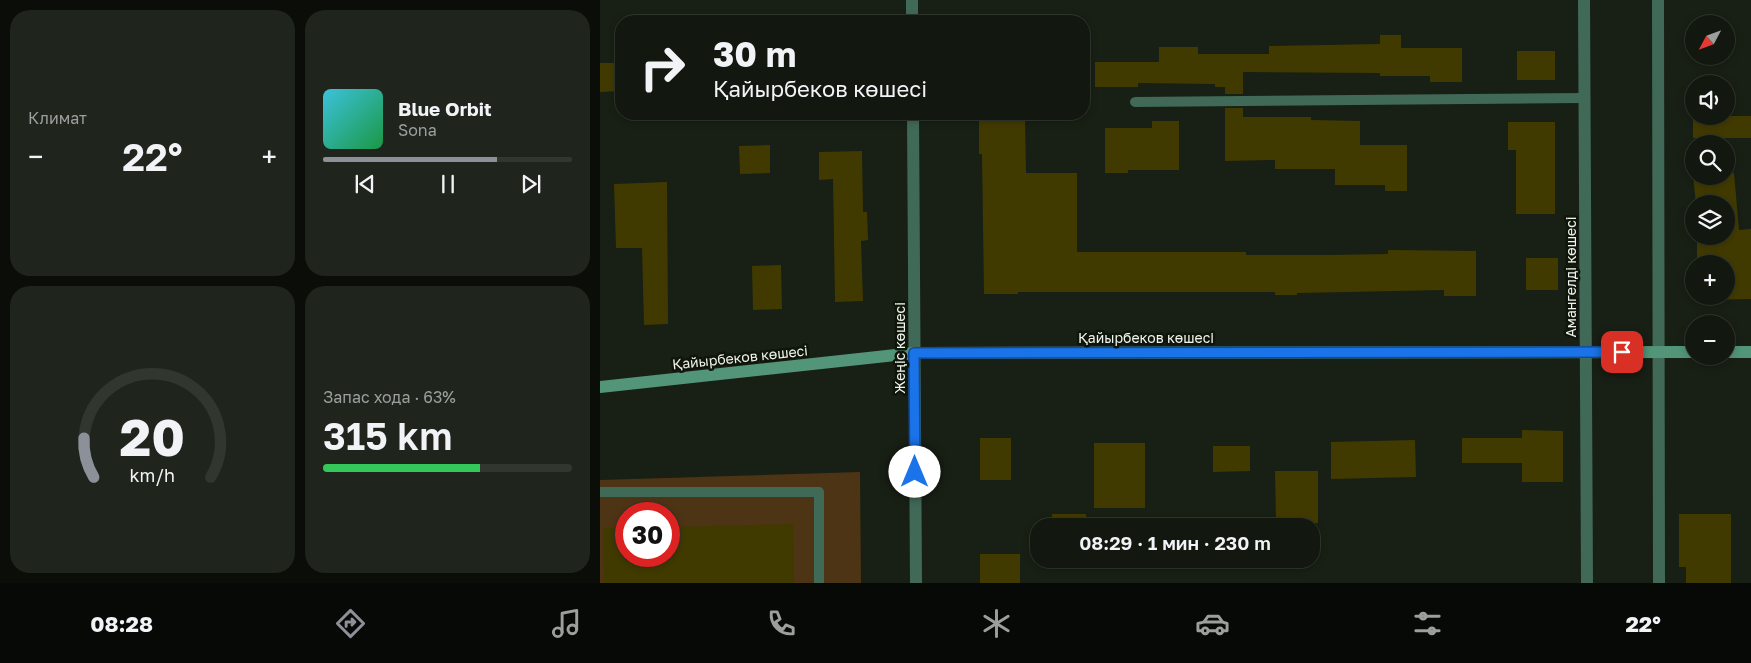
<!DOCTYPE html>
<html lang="ru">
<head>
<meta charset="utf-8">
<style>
  :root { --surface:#12170f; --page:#1f241d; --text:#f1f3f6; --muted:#9c9f9e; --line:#31362f; --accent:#8c9099 }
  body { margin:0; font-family:"Golos Text",sans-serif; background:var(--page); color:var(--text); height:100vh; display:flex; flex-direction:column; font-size:19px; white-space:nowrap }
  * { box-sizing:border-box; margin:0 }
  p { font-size:16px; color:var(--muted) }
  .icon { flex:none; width:28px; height:28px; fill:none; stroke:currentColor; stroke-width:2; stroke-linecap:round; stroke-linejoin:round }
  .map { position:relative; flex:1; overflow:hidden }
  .sheet { display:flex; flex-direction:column; gap:10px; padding:10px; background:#0a0d08; width:600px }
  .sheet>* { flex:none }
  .banner { position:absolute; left:15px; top:15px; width:475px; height:105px; border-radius:20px; box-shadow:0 2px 8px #0003,0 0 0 1px var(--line); background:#12170f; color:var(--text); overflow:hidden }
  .needle { width:32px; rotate:229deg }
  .controls { position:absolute; left:1085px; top:15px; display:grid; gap:10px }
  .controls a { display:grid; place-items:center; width:50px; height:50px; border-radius:50%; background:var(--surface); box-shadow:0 2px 8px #0003,0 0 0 1px var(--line); font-size:25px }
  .speed { position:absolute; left:15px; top:502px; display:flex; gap:10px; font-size:25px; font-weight:700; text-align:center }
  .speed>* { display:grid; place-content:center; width:65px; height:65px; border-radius:50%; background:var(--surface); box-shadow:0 2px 8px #0003,0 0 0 1px var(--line); line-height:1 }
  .speed .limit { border:8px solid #d22; background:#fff; color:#111 }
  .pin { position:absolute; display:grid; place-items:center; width:42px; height:42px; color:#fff; margin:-21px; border-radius:10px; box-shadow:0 2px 8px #0006 }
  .me { position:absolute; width:55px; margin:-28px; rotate:0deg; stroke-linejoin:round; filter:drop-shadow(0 0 4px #0008) }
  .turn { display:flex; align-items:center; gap:18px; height:105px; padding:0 15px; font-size:22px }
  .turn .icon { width:65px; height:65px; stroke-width:2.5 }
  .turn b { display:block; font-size:35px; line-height:42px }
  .big { font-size:38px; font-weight:600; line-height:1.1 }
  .sheet .widget { flex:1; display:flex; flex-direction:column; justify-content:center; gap:8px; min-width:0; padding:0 18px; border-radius:20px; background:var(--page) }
  .sheet .dial { align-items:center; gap:0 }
  .dial svg { height:130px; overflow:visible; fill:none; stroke:var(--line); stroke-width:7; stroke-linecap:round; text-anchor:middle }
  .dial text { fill:var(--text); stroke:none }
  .song { display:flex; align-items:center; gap:15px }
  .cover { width:60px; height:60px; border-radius:8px; background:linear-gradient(135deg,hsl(190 70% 55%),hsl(140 70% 35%)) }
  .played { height:5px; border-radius:2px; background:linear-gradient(90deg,var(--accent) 70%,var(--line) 70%) }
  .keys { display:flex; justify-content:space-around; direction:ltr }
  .heat { display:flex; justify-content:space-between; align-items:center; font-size:28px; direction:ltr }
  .charge { height:8px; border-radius:4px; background:linear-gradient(90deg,#34c759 63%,var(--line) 0) }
  .sheet .tiles { flex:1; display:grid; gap:10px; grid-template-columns:repeat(2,1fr) }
  .trip { position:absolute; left:430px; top:518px; width:290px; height:50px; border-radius:20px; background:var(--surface); box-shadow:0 2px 8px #0003,0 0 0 1px var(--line); font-weight:600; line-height:50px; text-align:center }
  .tabs { display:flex; height:80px; justify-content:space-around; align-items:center; background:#070906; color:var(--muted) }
  .tabs .icon { width:35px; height:35px }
  .tabs .selected { color:var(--accent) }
  .tabs b { font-size:22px; color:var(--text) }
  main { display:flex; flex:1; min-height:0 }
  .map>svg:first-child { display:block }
  .green { fill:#4d3414; fill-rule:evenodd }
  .building { fill:#413a00 }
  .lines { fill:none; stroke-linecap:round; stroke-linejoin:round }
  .lane { stroke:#416957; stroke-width:10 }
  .street { stroke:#416957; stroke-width:12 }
  .secondary { stroke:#529579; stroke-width:12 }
  .route-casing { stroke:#114b97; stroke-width:12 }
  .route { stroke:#1a73e8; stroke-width:9 }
  .labels { text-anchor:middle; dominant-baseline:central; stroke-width:5; stroke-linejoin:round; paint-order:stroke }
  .street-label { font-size:14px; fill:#eff4ec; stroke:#10150c }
</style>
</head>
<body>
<main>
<section class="sheet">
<div class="tiles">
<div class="widget"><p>Климат</p>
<div class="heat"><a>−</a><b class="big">22°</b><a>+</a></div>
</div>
<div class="widget">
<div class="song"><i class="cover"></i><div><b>Blue Orbit</b><p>Sona</p></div></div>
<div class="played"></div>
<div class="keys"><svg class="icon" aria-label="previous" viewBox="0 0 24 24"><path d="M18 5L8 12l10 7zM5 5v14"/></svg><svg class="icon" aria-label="pause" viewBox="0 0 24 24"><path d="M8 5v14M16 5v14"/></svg><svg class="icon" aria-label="next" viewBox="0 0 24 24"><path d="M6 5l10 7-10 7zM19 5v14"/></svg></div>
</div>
<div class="widget dial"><svg viewBox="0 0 100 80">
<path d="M14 69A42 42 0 1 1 86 69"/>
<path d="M14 69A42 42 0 0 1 8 45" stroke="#8c9099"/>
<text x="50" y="56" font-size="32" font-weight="700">20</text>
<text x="50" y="72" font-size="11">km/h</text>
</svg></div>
<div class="widget"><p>Запас хода · 63%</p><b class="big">315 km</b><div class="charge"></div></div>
</div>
</section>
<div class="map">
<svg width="1151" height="583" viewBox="0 0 1151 583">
  <rect width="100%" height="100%" fill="#181f14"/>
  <path class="green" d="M260 472 261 583H0V480ZM26 514H69V556H26Z"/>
  <g class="building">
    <path d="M780 35H801V48H862V82H830V76H780V73L643 72V94H625V87H615V84L538 83V87H495V62H559V47H598V54H669V46L780 44Z"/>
    <rect x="917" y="51" width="38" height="29"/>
    <path d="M0 63H21V91L0 92Z"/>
    <path d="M625 108H643V117H711V120L760 121V145H807V191H785V185H735V169H675V160L625 161Z"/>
    <rect x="1093" y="116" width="58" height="22"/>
    <path d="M379 118H425L426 173H477V252H646V255H729L788 254V250L876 251V296H844V290L697 293V295H675V292H418V294H384L382 154H379Z"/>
    <path d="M552 121H579V170H528V173H505V128H552Z"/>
    <path d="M908 122H955V214H916V150H908Z"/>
    <path d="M170 145V173L140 174 139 146Z"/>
    <path d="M262 151 263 212H267L268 240 261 241 263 301 235 302 233 179 219 180V152Z"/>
    <path d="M1126 173H1134L1139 230 1151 229V299L1099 300 1098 296H1126V264H1097V236H1126V204H1096L1093 175 1126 176Z"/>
    <path d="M67 182 68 324 44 325 42 248H16L14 184Z"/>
    <rect x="926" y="258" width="32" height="32"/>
    <path d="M181 265 182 309 153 310 152 266Z"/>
    <path d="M922 430 963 431V482H922V463H862V438H922Z"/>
    <rect x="380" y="438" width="31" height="42"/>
    <path d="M815 440 816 477 731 479V442Z"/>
    <rect x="494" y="443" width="51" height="65"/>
    <path d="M613 446H650V471L613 472Z"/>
    <path d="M675 471H718V523H676Z"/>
    <rect x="452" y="514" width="34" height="12"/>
    <path d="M1079 514H1131V583H1086V567H1079Z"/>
    <path d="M193 524 194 583H4L3 528H26V556H69V527Z"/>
    <rect x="380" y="554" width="40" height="29"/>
    <rect x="452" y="559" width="34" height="4"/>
  </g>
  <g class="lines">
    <g class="lane">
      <path d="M535 102 984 98"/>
      <path d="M0 492H219V583"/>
    </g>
    <g class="street">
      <path d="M312 0V21"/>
      <path d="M984 0 987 583"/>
      <path d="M1058 0 1059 583"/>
      <path d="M313 114 316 583"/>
    </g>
    <g class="secondary">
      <path d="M1126 352H1151"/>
      <path d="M0 387 314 353 1094 352"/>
    </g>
  </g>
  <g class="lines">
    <g class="route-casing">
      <path id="route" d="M315 472 314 353 1022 352"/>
    </g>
    <use href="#route" class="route"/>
  </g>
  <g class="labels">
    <g class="street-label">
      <text transform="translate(970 277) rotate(-90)">Амангелді көшесі</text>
      <text x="546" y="337">Қайырбеков көшесі</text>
      <text transform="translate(299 348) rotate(-90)">Жеңіс көшесі</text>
      <text transform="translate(140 357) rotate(-6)">Қайырбеков көшесі</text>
    </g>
  </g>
</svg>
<div class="controls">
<a><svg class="needle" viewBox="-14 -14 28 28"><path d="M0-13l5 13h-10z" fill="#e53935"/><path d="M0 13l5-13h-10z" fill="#9c9f9e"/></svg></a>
<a><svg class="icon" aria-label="sound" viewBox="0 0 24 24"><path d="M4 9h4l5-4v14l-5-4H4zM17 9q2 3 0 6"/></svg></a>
<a><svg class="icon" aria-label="search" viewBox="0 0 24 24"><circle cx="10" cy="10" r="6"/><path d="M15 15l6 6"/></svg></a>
<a><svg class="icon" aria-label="layers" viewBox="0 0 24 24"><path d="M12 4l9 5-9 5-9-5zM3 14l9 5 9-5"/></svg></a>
<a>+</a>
<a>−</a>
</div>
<div class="speed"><div class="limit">30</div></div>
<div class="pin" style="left:1022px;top:352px;background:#d93025"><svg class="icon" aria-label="arrive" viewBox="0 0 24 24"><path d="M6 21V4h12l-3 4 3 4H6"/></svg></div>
<svg class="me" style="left:315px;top:472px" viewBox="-20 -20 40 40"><circle r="19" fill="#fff"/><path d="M0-13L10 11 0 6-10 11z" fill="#1a73e8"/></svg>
<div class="trip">08:29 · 1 мин · 230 m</div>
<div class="banner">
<div class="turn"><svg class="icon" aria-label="right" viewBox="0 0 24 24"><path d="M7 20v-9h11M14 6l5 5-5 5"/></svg><div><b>30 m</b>Қайырбеков көшесі</div></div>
</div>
</div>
</main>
<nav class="tabs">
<b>08:28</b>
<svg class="icon selected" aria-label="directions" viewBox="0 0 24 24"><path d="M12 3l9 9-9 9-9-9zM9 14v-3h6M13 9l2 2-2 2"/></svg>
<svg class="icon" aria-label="music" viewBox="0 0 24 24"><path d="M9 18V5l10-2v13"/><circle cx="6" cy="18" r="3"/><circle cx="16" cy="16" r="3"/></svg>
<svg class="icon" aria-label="phone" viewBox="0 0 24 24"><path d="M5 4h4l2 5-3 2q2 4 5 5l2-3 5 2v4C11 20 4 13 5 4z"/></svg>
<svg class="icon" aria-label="climate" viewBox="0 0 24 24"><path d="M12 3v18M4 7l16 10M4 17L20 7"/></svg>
<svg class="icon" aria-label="car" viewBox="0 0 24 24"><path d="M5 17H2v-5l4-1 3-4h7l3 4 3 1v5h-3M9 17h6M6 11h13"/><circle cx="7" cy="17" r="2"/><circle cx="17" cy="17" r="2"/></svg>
<svg class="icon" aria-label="filters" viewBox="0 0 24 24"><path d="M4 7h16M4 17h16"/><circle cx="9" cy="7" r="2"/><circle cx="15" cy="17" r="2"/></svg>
<b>22°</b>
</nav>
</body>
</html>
